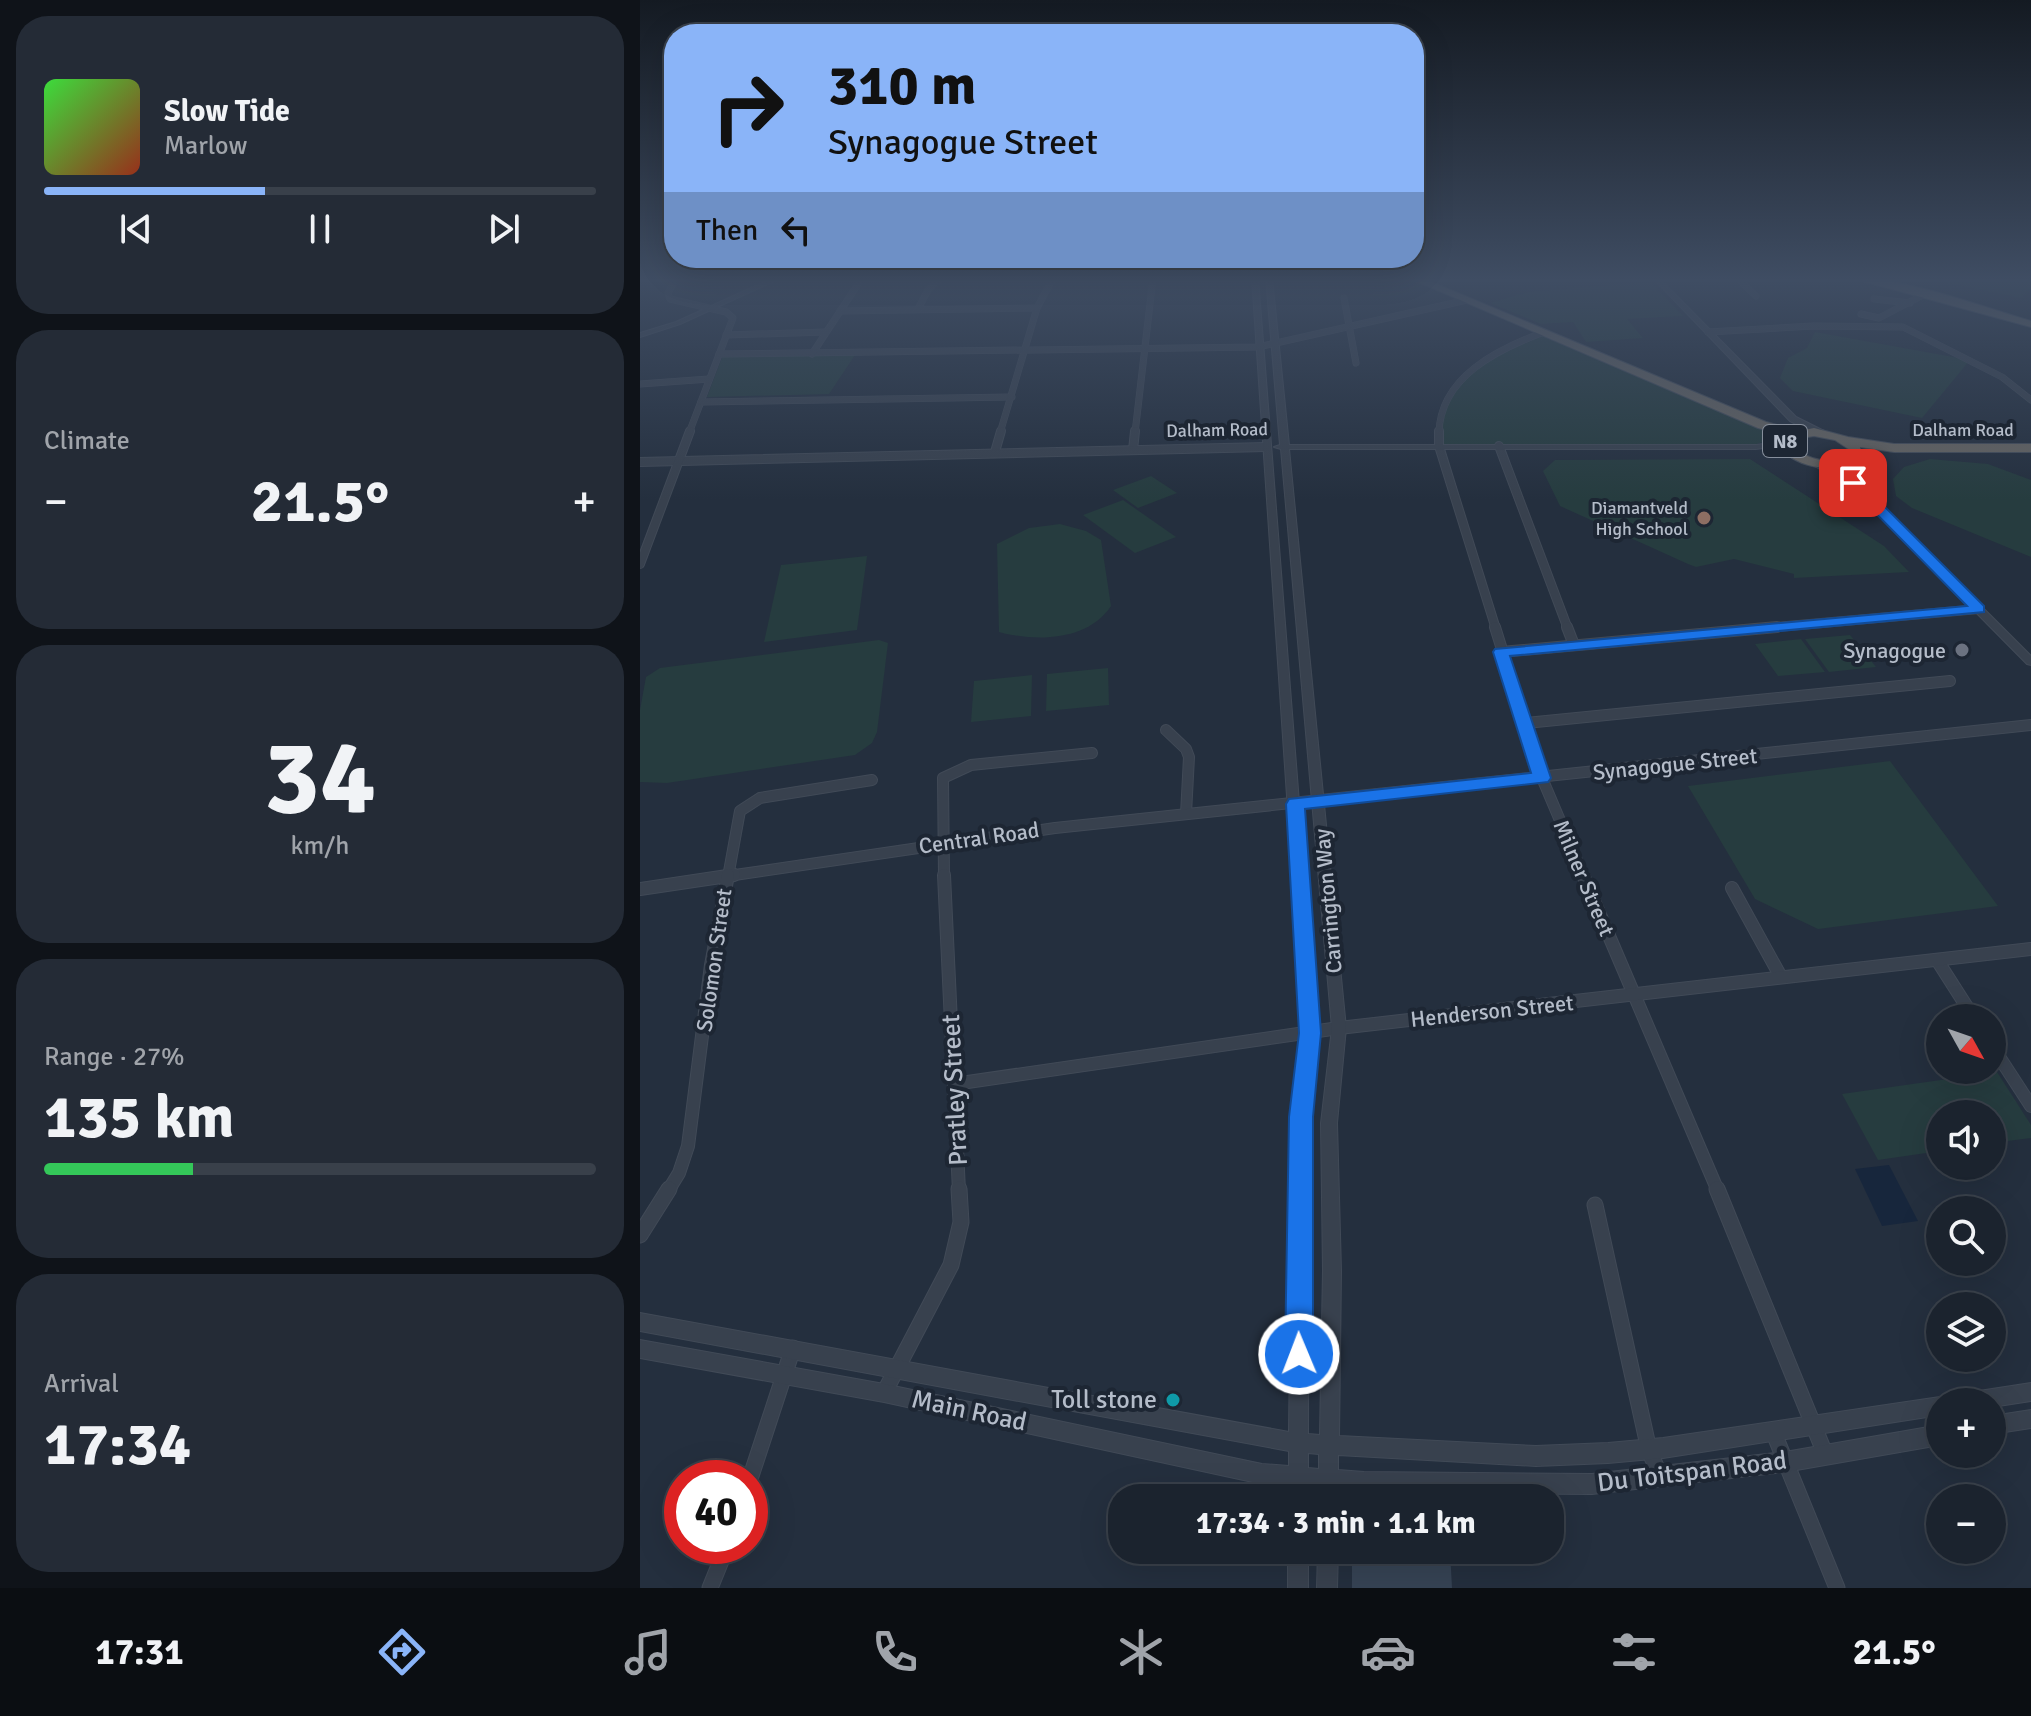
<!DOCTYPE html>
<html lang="en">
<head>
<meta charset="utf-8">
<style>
  :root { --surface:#1b232e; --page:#242b36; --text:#f1f3f6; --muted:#a0a4aa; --line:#39404a; --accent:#8ab4f8 }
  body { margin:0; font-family:Signika,sans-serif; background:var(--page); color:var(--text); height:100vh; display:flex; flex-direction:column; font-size:30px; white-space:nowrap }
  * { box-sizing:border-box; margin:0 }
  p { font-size:26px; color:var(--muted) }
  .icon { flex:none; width:44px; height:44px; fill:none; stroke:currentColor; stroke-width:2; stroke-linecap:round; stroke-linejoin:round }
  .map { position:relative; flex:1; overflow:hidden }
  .sheet { display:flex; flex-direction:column; gap:16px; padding:16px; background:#0f1319; width:640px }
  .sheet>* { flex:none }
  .hud { position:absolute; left:24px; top:24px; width:760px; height:244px; border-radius:32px; box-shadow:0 8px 32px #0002,0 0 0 2px var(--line); background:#8ab4f8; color:#111; overflow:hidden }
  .needle { width:52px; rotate:130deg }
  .tools { position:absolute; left:1286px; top:1004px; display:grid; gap:16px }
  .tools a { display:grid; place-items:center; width:80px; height:80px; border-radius:50%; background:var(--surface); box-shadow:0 8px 32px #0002,0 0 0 2px var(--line); font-size:40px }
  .speed { position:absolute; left:24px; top:1460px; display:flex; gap:16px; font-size:40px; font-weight:700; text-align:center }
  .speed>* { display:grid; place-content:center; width:104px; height:104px; border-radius:50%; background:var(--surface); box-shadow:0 8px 32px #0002,0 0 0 2px var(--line); line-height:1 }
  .speed .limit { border:12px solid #d22; background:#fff; color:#111 }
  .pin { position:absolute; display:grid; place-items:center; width:68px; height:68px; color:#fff; margin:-34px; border-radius:16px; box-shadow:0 4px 12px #0006 }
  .me { position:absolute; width:88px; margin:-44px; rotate:359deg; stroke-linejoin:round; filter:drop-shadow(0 0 6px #0008) }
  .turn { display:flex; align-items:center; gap:28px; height:168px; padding:0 32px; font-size:36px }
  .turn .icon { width:104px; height:104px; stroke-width:2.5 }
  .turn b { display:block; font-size:56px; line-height:68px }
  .then { display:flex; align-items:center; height:76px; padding:0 32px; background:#0003; gap:16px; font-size:30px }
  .big { font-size:60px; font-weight:800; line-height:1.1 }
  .sheet .tile { flex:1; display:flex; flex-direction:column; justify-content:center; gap:12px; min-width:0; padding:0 28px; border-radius:32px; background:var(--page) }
  .sheet .dial { align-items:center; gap:0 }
  .dial b { font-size:104px; line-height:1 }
  .song { display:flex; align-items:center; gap:24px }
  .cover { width:96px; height:96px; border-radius:12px; background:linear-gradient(135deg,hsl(120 70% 55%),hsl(10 70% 35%)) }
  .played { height:8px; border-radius:4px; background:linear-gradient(90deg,var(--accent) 40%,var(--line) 40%) }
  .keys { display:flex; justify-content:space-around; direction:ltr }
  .heat { display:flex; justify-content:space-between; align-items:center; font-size:44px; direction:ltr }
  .charge { height:12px; border-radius:6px; background:linear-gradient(90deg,#34c759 27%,var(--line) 0) }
  .trip { position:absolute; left:468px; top:1484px; width:456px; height:80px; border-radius:32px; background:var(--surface); box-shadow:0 8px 32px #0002,0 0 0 2px var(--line); font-weight:800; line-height:80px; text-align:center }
  .dock { display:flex; height:128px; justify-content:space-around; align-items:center; background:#0b0e12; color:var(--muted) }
  .dock .icon { width:56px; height:56px }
  .dock .current { color:var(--accent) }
  .dock b { font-size:36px; color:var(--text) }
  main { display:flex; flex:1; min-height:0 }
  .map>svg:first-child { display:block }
  .green { fill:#263c3f }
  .water { fill:#17263c }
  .building { fill:#364354 }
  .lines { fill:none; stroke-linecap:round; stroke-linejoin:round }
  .minor-far4-casing { stroke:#414a57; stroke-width:7 }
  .minor-far3-casing { stroke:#414a57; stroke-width:10 }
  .minor-far2-casing { stroke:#414a57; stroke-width:12 }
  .minor-far1-casing { stroke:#414a57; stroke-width:14 }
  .minor-casing { stroke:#414a57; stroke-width:17 }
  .tertiary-casing { stroke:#414a57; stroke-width:2 }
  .trunk-casing { stroke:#434c59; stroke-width:2 }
  .minor-far4 { stroke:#38414e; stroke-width:6 }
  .minor-far3 { stroke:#38414e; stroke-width:8 }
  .minor-far2 { stroke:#38414e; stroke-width:10 }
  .minor-far1 { stroke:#38414e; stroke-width:12 }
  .minor { stroke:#38414e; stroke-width:15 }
  .tertiary { fill:#38414e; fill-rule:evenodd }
  .trunk { fill:#656462; fill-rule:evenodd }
  .route { fill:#1a73e8; stroke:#114b97; stroke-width:2 }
  .education-dot { fill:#8d6e63; stroke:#1d2633; stroke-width:3 }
  .worship-dot { fill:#6b7280; stroke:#1d2633; stroke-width:3 }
  .culture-dot { fill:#0f9aa8; stroke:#1d2633; stroke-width:3 }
  .labels { text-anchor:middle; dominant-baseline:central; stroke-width:8; stroke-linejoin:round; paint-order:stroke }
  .far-street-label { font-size:18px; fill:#b4bcc9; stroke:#1d2633 }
  .far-poi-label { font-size:18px; fill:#b4bcc9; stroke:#1d2633; text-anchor:end }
  .shield { fill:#1d2633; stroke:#878f9c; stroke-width:2 }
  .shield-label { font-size:20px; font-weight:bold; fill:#b4bcc9 }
  .poi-label { font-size:22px; fill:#b4bcc9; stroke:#1d2633; text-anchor:end }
  .street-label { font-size:22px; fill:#b4bcc9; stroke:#1d2633 }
  .near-street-label { font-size:26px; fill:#b4bcc9; stroke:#1d2633 }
  .near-poi-label { font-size:26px; fill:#b4bcc9; stroke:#1d2633; text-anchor:end }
</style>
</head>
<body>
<main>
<section class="sheet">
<div class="tile">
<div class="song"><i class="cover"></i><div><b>Slow Tide</b><p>Marlow</p></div></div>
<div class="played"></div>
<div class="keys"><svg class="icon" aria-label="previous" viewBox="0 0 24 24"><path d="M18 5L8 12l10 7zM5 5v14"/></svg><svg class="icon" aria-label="pause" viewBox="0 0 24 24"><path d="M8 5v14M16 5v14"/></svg><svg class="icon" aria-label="next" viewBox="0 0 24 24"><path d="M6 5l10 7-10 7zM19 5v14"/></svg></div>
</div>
<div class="tile"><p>Climate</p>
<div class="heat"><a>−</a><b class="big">21.5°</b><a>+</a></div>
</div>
<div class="tile dial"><b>34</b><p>km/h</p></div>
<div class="tile"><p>Range · 27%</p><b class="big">135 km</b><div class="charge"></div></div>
<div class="tile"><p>Arrival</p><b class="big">17:34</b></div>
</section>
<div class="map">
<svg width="1391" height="1588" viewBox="0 0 1391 1588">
  <rect width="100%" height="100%" fill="#242f3e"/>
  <g class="green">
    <path d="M1284 278H1391V288L1381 298Z"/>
    <path d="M1010 282 1043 316 987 319 1003 338 946 342 933 322 901 324 850 303 889 292Z"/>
    <path d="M1175 332 1330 360 1282 418 1153 391 1140 378 1148 358 1167 348Z"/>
    <path d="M900 333 1127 428 1134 439 1113 445 799 446C798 436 796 425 799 414 809 377 868 349 900 333Z"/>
    <path d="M217 352 189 394 67 397 83 355Z"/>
    <path d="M1110 459 1244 546 1269 572 1154 578V574L1094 559 1056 567 1048 564 920 506 903 471 915 460Z"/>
    <path d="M1290 459 1348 464 1391 480V557L1272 508 1256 496 1253 479 1264 467Z"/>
    <path d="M511 476 537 493 498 508 473 490Z"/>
    <path d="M483 500 536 537 495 553 443 515Z"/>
    <path d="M420 524 446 531 461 540 471 606C448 641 396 642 359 632L357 544 389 528Z"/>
    <path d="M227 556 217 630 124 642 141 565Z"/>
    <path d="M1210 635 1236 667 1189 672 1165 639Z"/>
    <path d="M1161 639 1185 672 1138 676 1115 644Z"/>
    <path d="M239 640 248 643 237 732 232 743 215 755 27 783 0 782V710L6 677 20 668Z"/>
    <path d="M468 668 469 705 406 711 407 674Z"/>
    <path d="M392 675 391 716 331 722 334 681Z"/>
    <path d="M1250 761 1358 906 1178 929 1115 899 1048 786Z"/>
    <path d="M1357 1072 1391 1125V1138L1352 1143V1114H1300V1151L1238 1160 1202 1094Z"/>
  </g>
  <path class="water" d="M1249 1165 1278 1221 1242 1226 1215 1169Z"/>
  <path class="building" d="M712 1550H810L812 1588H712Z"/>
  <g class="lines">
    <g class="minor-far4-casing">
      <g id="minor-far4">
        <path d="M36 278 28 293 30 299 86 312 93 318 49 433"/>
        <path d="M1097 278 1116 296"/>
        <path d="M704 298 716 363"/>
        <path d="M1234 299 1270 303"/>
        <path d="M278 309 288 290 300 278"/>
        <path d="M200 311 397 308"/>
        <path d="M1221 314 1239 318 1285 294"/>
        <path d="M1068 332 1173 326 1263 327 1362 377 1391 400"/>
        <path d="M86 335 186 332"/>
        <path d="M79 354 618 347 827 300"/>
        <path d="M172 354 222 278"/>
        <path d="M0 384 69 379"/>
        <path d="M61 402 372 397"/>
        <path d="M360 433 397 308 413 278"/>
        <path d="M495 433 513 278"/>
        <path d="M799 433C800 377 858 349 904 332"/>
      </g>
    </g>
    <g class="minor-far3-casing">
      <g id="minor-far3">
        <path d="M799 431V446L856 629"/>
        <path d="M859 446 928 629"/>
        <path d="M493 450 495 431"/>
        <path d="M355 452 361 431"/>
        <path d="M0 462 626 447"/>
        <path d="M0 564 50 431"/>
        <path d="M1114 629 1339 609"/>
      </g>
    </g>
    <g class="minor-far2-casing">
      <g id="minor-far2">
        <path d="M855 627 902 778 944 877"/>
        <path d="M927 627 934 645"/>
        <path d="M861 652 1137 627"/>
        <path d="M886 723 1310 681"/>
        <path d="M526 730 546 749 549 757 546 814"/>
        <path d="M81 877 415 828 1391 725"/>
        <path d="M88 877 100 811 120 798 232 780"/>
        <path d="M304 877 303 778 331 765 452 753"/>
      </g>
    </g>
    <g class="minor-far1-casing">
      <g id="minor-far1">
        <path d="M304 875 319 1191"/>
        <path d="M943 875 1078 1191"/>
        <path d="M1092 888 1141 977"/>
        <path d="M0 889 94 875"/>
        <path d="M1297 960 1334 1018"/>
        <path d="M1352 1046 1391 1106"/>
        <path d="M314 1084 699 1028 1391 949"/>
        <path d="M28 1191 39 1173 48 1146 71 965 88 875"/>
      </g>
    </g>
    <g class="minor-casing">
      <g id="minor">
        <path d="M1077 1189 1186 1456"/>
        <path d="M955 1205 1009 1450 1020 1476"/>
        <path d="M0 1235 29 1189"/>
        <path d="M244 1393 311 1265 321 1222 319 1189"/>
        <path d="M1133 1431 1197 1588"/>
        <path d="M110 1479 153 1348"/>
        <path d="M70 1588 87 1546"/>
      </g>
    </g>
    <g class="tertiary-casing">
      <g id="tertiary">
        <path d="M133 278H141L40 324 0 337V333L36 322Z"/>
        <path d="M612 278H618L677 1033 669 1117 668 1434 680 1435 683 1271 681 1123 692 1028 641 449 634 447 640 445 626 278H632L649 445H1116L1145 441 1149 443 1145 445 1116 449H649L706 1028 697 1123 701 1271 699 1436 896 1446 968 1443 1023 1438 1300 1397 1307 1399 1308 1402H1300V1415L1023 1458 968 1463 896 1466 698 1455V1470L724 1472 952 1474 1145 1452 1300 1425V1445L1145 1472 952 1494 724 1492 698 1490V1498H678V1488L668 1487V1498H648V1486L622 1484 244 1402 0 1358V1340L244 1384 622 1464 649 1466V1451L0 1331V1313L649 1432 653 1117 663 1033ZM668 1453 679 1454V1469L668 1468Z"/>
        <path d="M1013 278H1019L1156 417 1184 431V435H1178L1150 421Z"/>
        <path d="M1173 461H1179L1216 481 1391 656V665L1387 664 1210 485 1173 465Z"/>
        <path d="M1391 1383V1401L1352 1407V1402H1317L1319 1395 1326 1393Z"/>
        <path d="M1391 1410V1428L1352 1434V1416Z"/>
        <rect x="648" y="1550" width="20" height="38"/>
        <path d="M678 1550H698L697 1588H677Z"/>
      </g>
    </g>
    <g class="trunk-casing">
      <g id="trunk">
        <path d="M769 278H782L1126 422 1159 431 1174 428 1208 437 1254 444H1391V452H1254L1220 447V458C1196 475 1159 469 1139 447L1145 435 1118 428ZM1174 436 1195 440 1210 450V454C1191 466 1168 460 1151 446L1155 439Z"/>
        <path d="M1211 278C1264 277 1339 306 1391 321V327Z"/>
      </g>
    </g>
    <use href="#minor-far4" class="minor-far4"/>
    <use href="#minor-far3" class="minor-far3"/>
    <use href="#minor-far2" class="minor-far2"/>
    <use href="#minor-far1" class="minor-far1"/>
    <use href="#minor" class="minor"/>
    <use href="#tertiary" class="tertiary"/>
    <use href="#trunk" class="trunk"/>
  </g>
  <linearGradient id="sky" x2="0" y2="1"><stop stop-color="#141a22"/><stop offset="0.56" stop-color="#3f4d63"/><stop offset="1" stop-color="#3f4d63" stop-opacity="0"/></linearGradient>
  <rect width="1391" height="500" fill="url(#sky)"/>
  <path class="route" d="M1209 480H1218L1344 606V612L870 656 911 778 908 782 665 809 681 1033 673 1117V1354L669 1364 659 1368 649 1364 645 1354 649 1117 659 1033 646 804 649 799 891 773 853 652 855 649 1327 606 1209 486Z"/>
  <circle class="education-dot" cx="1064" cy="518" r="8"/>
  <circle class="worship-dot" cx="1322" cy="650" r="8"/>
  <circle class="culture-dot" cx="533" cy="1400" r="8"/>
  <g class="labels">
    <g class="far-street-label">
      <text transform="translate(577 430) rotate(-1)">Dalham Road</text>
      <text x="1323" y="430">Dalham Road</text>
    </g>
    <g class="far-poi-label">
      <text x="1048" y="508">Diamantveld<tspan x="1048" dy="21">High School</tspan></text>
    </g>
    <rect class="shield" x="1123" y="425" width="44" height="32" rx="6"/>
    <g class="shield-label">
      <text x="1145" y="441">N8</text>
    </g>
    <g class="poi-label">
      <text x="1306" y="650">Synagogue</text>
    </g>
    <g class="street-label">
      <text transform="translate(1035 764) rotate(-6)">Synagogue Street</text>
      <text transform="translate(339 838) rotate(-8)">Central Road</text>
      <text transform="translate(944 878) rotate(67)">Milner Street</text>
      <text transform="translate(688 901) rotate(-95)">Carrington Way</text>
      <text transform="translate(74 960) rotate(-82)">Solomon Street</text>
      <text transform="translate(852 1011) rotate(-6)">Henderson Street</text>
    </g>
    <g class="near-street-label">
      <text transform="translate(315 1090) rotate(-93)">Pratley Street</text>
      <text transform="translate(329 1411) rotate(12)">Main Road</text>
      <text transform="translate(1052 1472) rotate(-7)">Du Toitspan Road</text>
    </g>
    <g class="near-poi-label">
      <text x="517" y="1400">Toll stone</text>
    </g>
  </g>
</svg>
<div class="tools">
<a><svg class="needle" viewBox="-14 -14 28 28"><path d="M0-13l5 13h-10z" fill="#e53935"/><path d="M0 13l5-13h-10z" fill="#a0a4aa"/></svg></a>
<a><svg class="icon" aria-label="sound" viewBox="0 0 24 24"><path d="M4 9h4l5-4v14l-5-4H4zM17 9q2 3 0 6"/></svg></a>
<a><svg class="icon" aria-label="search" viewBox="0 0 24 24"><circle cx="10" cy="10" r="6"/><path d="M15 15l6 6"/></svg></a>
<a><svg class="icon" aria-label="layers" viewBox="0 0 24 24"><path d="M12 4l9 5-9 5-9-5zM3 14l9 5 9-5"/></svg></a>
<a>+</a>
<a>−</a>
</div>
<div class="speed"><div class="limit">40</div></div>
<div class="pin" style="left:1213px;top:483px;background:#d93025"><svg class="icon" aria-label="arrive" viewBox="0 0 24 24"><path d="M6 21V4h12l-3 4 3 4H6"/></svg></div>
<svg class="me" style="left:659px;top:1354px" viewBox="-20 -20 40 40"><circle r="17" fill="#1a73e8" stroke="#fff" stroke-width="3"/><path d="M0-11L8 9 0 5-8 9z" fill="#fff"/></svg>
<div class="trip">17:34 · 3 min · 1.1 km</div>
<div class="hud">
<div class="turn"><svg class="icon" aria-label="right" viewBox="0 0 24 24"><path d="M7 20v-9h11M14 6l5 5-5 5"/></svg><div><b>310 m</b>Synagogue Street</div></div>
<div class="then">Then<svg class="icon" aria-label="left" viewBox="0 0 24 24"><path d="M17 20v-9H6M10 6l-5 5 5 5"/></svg></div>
</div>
</div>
</main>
<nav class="dock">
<b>17:31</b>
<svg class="icon current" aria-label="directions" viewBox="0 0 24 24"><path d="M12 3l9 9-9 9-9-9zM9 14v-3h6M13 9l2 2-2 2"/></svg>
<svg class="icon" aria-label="music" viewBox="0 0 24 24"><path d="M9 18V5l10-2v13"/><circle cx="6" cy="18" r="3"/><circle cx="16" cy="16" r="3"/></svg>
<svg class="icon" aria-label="phone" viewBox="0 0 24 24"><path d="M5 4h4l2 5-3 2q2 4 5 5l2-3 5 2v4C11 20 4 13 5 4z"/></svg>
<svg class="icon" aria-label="climate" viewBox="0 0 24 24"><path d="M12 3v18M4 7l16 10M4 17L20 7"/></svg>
<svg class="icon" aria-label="car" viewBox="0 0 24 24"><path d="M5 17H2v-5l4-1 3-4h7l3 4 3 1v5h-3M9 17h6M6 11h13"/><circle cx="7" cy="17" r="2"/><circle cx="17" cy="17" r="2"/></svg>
<svg class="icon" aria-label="filters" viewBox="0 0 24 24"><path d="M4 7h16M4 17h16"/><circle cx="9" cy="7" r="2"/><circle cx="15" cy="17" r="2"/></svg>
<b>21.5°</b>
</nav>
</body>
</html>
